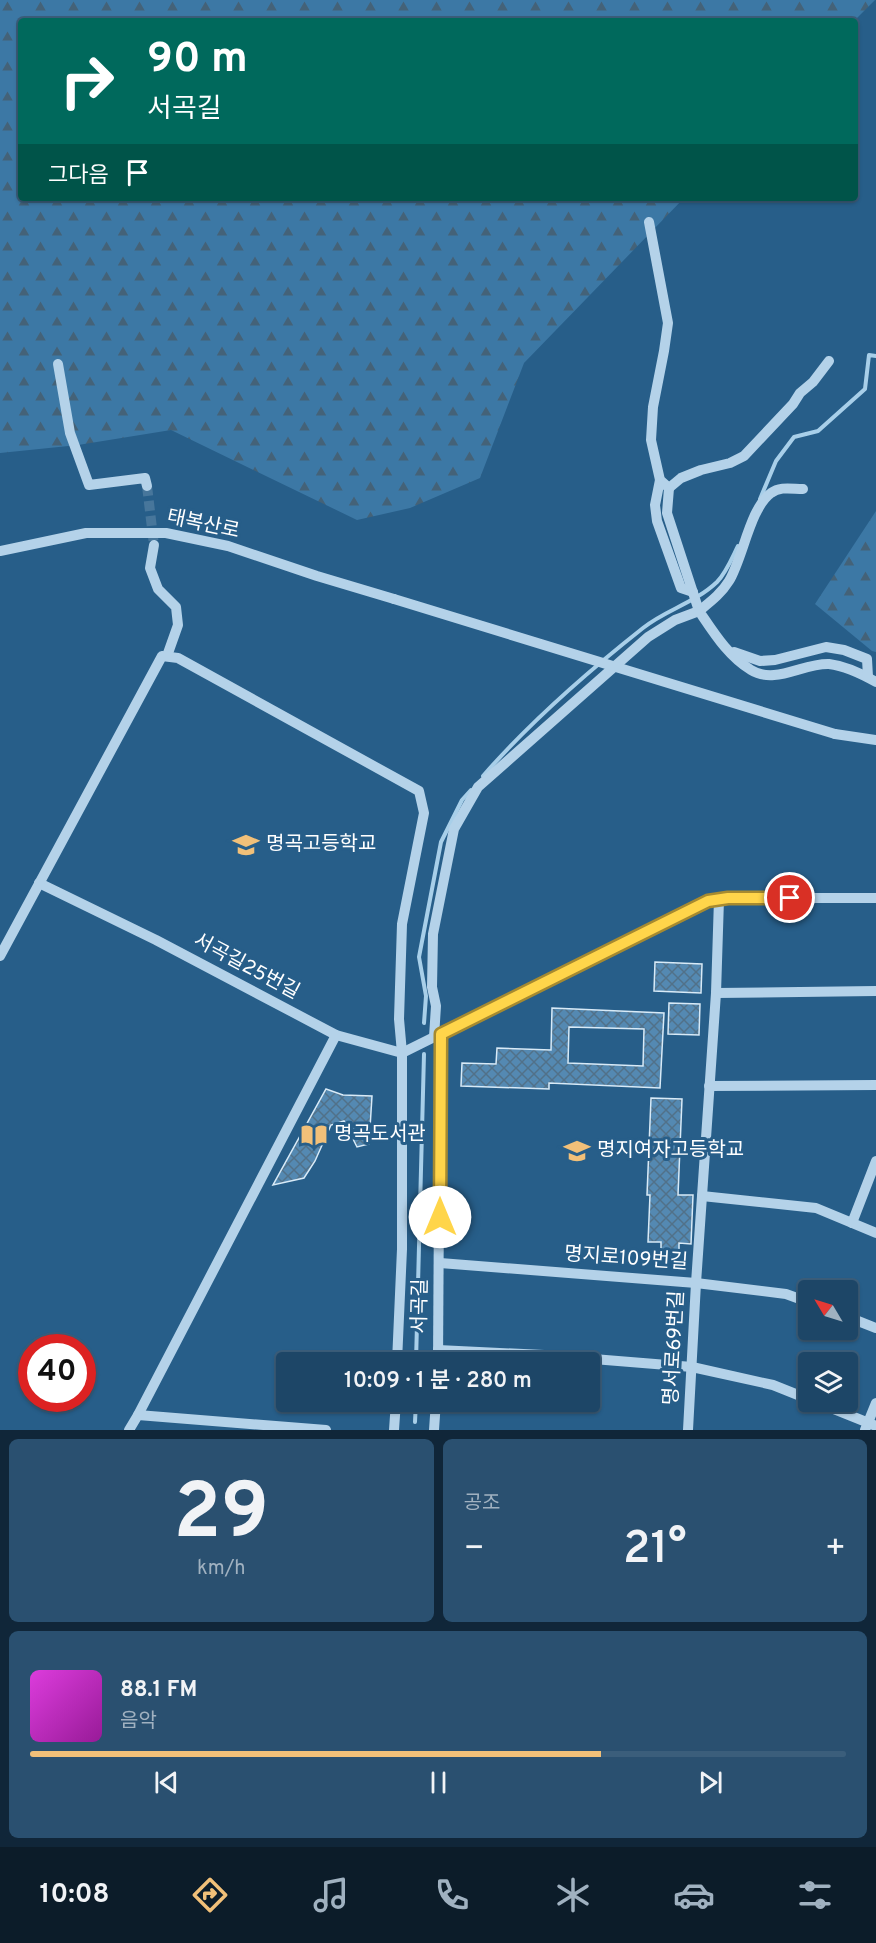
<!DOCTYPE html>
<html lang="ko">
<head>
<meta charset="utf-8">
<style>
  :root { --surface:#1d4667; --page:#2a5070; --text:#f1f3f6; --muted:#a0b1c0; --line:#3b5e7b; --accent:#f1c079 }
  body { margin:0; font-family:Overpass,"Noto Sans KR",sans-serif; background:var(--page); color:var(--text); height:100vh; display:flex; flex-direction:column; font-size:22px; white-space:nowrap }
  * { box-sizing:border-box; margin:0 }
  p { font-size:20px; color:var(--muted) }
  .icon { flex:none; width:33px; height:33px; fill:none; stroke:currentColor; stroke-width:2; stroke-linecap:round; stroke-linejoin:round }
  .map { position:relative; height:1430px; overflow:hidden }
  .panel { display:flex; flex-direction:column; gap:9px; padding:9px; background:#102639; flex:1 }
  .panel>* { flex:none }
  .banner { position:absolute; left:18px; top:18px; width:840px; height:183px; border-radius:6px; box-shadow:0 2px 4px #0004,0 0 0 2px var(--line); background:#00695c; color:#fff; overflow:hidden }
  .needle { width:39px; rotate:308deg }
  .tools { position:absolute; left:798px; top:1280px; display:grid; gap:12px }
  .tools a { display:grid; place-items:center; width:60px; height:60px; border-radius:6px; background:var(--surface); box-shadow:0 2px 4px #0004,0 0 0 2px var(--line); font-size:30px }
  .speed { position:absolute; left:18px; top:1334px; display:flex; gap:12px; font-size:30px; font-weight:700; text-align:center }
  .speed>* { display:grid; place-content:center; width:78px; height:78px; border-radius:50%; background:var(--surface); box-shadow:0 2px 4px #0004,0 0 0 2px var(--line); line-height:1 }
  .speed .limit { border:9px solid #d22; background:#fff; color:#111 }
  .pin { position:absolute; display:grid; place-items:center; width:51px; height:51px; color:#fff; margin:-26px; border:3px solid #fff; border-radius:50%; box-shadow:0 2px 6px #0007 }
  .me { position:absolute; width:66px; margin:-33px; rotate:0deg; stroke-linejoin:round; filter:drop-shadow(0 0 4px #0008) }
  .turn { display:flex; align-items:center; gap:21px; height:126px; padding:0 30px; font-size:27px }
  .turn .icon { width:78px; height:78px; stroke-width:2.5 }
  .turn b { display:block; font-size:42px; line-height:51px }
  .then { display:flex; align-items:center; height:57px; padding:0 30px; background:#0003; gap:12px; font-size:22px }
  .big { font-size:45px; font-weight:600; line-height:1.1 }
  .panel .widget { flex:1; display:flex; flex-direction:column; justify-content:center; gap:9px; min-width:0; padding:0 21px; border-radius:9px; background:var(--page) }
  .panel .dial { align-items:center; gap:0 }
  .dial b { font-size:78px; line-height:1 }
  .song { display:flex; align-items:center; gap:18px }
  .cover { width:72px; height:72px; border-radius:9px; background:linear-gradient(135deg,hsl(300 70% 55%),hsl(300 70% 35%)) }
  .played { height:6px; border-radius:3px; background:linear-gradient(90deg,var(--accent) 70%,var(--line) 70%) }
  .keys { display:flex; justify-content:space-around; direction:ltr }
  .heat { display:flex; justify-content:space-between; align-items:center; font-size:33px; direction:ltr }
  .panel .tiles { flex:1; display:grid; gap:9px; grid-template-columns:1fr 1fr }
  .widget:last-child { grid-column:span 2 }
  .trip { position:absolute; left:276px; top:1352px; width:324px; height:60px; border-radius:6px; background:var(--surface); box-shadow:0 2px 4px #0004,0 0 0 2px var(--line); font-weight:600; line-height:60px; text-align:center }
  .menu { display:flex; height:96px; justify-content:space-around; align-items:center; background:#0c1c29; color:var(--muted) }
  .menu .icon { width:42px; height:42px }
  .menu .selected { color:var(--accent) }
  .menu b { font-size:27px; color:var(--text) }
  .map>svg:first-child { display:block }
  .forest { fill:url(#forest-firs) }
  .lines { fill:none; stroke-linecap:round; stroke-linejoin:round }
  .stream { stroke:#a8cfe9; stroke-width:4 }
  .building { fill:url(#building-cross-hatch); stroke:#d8eaf7; stroke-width:1.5; fill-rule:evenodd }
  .minor-tunnel { stroke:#47769b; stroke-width:10; stroke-dasharray:10 5; stroke-linecap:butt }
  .minor { stroke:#b4d2e9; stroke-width:10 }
  .minor-bridge { stroke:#b4d2e9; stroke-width:10 }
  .route-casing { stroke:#a68a30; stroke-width:15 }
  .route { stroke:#ffd54a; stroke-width:10 }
  .labels { text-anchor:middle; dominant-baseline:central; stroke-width:6; stroke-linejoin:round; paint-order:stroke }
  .street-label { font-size:20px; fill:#fff; stroke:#275e89 }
  .poi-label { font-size:20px; fill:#fff; stroke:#275e89; text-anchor:start }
</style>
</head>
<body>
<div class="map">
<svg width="876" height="1430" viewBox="0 0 876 1430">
  <defs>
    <pattern id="forest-firs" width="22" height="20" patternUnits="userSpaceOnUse" patternTransform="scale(1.5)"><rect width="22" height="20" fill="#3c78a5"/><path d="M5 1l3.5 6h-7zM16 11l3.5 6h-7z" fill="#446278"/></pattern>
    <pattern id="building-cross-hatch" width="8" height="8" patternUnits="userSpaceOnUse" patternTransform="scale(1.5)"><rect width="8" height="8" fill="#5489b2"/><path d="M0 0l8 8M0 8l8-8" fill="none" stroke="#517189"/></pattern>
  </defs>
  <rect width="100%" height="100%" fill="#275e89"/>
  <g class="forest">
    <path d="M0 0H875L854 21H21V198H684L524 363 480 478 410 508 357 520 171 430 78 445 0 453Z"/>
    <path d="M876 511V652L872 651 815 604Z"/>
  </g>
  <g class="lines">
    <g class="stream">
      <path d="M760 499 776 461 794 437 818 431 865 389 869 355 876 356"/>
      <path d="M483 776C531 721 586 673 643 628 665 610 695 603 717 582 726 573 732 558 738 546"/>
      <path d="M424 1023 426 996 419 957 441 842 462 800 471 790"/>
      <path d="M416 1362 424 1054"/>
      <path d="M415 1422 416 1401"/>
    </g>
  </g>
  <g class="building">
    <path d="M655 962 702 964 701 993 654 991Z"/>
    <path d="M669 1003 700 1004 699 1035 668 1034Z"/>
    <path d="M552 1008 664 1013 660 1088 549 1083V1089L461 1086 462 1063 496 1064 497 1048 551 1050ZM569 1027 644 1029 643 1066 568 1063Z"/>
    <path d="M326 1089 343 1095 372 1096 369 1144 357 1147 344 1121 331 1125 315 1161 304 1178 273 1185Z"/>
    <path d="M651 1098 682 1099 678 1195H693L691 1244 679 1243V1257L661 1256V1242H648L650 1195H647Z"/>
  </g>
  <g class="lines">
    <path class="minor-tunnel" d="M147 486 154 545"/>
    <g class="minor">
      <path d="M58 364 70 433 89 485 145 478 147 486"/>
      <path d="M660 480 655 505 657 521 681 588 693 592"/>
      <path d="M669 488 681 478 701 470 730 463 744 456 793 404 800 393 813 382 829 361"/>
      <path d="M803 489C792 489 780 486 771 493 750 508 743 558 729 581 721 594 710 602 699 611 714 633 728 656 751 670 775 685 803 663 829 664 845 666 862 674 876 682"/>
      <path d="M154 545 150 568 158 589 176 607 178 625 167 656"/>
      <path d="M0 551 86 533H166L228 546 317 576 394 599"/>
      <path d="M734 652 760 661 775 660 826 647 844 650 867 659 868 677"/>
      <path d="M835 734 876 740"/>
      <path d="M39 883 156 940 336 1035 402 1053 708 901 727 898H876"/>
      <path d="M0 956 162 656 178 658 419 791 424 813 402 924 399 1019 402 1053V1249L397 1362"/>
      <path d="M716 993 876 991"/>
      <path d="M434 1037 436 1006 432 987 433 934 454 829 478 787 648 637 675 620 699 611 667 513 669 488 660 480 651 440 653 407 664 351 668 323 649 222"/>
      <path d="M709 1086 876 1085"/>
      <path d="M702 1196 816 1208 876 1233"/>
      <path d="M852 1223 876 1161"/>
      <path d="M440 1263 696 1283 786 1294 808 1302"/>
      <path d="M848 1317 876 1328"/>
      <path d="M438 1350 544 1355 692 1367 773 1385 808 1399"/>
      <path d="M438 1362 440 1034"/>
      <path d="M814 1401 876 1426"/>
      <path d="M138 1415 336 1035"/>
      <path d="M129 1430 138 1415 326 1430"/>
      <path d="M394 1430 396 1401"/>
      <path d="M434 1430 436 1401"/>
      <path d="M688 1430 696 1283 716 993 719 899"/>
      <path d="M865 1430 876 1403"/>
    </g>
    <path class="minor-bridge" d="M394 599 835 734"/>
  </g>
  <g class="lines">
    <g class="route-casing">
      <path id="route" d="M440 1217 441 1034 708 901 728 898H790"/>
    </g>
    <use href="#route" class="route"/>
  </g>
  <defs>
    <g id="school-bare" transform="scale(2.07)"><path d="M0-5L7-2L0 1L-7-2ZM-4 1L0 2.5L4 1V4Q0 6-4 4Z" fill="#f1c079" stroke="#275e89" stroke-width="2.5" paint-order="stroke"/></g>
    <g id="library-bare" transform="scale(2.07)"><path d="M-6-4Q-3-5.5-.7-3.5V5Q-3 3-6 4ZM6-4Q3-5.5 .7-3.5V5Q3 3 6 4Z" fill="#f1c079" stroke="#275e89" stroke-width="2.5" paint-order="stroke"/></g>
  </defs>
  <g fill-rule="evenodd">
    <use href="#school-bare" x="246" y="845"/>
    <use href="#library-bare" x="314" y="1135"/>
    <use href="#school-bare" x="577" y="1151"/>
  </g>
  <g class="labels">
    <g class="street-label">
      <text transform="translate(203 525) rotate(12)">태복산로</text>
      <text transform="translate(246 967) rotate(28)">서곡길25번길</text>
      <text transform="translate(626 1259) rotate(4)">명지로109번길</text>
      <text transform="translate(421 1306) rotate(-89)">서곡길</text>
      <text transform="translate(675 1348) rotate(-87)">명서로69번길</text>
    </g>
    <g class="poi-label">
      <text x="266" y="845">명곡고등학교</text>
      <text x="334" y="1135">명곡도서관</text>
      <text x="597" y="1151">명지여자고등학교</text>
    </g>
  </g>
</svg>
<div class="tools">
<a><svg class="needle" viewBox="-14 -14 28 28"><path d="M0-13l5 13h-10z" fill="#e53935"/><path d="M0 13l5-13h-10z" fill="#a0b1c0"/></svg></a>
<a><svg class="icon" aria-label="layers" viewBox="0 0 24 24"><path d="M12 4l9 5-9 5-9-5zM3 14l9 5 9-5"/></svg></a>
</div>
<div class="speed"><div class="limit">40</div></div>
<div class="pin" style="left:790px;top:898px;background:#d93025"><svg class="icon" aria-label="arrive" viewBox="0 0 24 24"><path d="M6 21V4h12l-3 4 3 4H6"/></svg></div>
<svg class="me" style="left:440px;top:1217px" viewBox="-20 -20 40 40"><circle r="19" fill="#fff"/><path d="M0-13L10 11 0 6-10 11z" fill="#ffd54a"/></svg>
<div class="trip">10:09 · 1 분 · 280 m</div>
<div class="banner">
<div class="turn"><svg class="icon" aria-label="right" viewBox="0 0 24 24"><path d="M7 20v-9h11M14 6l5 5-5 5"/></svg><div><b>90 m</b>서곡길</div></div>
<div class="then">그다음<svg class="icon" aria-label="arrive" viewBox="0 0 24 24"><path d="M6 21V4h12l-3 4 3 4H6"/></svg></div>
</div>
</div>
<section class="panel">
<div class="tiles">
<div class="widget dial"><b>29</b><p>km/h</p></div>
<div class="widget"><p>공조</p>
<div class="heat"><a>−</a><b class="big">21°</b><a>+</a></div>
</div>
<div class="widget">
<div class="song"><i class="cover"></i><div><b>88.1 FM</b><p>음악</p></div></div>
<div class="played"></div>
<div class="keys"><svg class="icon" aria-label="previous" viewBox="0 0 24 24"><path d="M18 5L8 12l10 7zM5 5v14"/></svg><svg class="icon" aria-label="pause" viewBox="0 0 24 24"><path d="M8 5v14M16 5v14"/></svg><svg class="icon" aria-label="next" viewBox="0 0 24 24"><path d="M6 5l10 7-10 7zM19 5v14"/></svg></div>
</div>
</div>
</section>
<nav class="menu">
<b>10:08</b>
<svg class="icon selected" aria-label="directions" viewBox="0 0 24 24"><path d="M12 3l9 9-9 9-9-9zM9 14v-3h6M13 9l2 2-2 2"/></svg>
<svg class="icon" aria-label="music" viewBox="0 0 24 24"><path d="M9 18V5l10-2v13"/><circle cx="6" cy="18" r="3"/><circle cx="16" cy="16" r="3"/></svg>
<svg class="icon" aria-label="phone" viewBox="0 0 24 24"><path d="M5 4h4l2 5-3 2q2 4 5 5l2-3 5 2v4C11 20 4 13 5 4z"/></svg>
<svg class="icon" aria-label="climate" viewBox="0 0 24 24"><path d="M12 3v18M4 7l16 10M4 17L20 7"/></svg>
<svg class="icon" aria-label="car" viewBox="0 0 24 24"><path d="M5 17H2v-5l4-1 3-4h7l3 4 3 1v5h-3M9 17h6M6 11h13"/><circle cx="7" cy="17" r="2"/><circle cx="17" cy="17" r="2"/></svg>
<svg class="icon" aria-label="filters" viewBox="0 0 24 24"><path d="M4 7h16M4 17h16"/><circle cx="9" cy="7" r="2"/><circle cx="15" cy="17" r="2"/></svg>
</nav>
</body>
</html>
